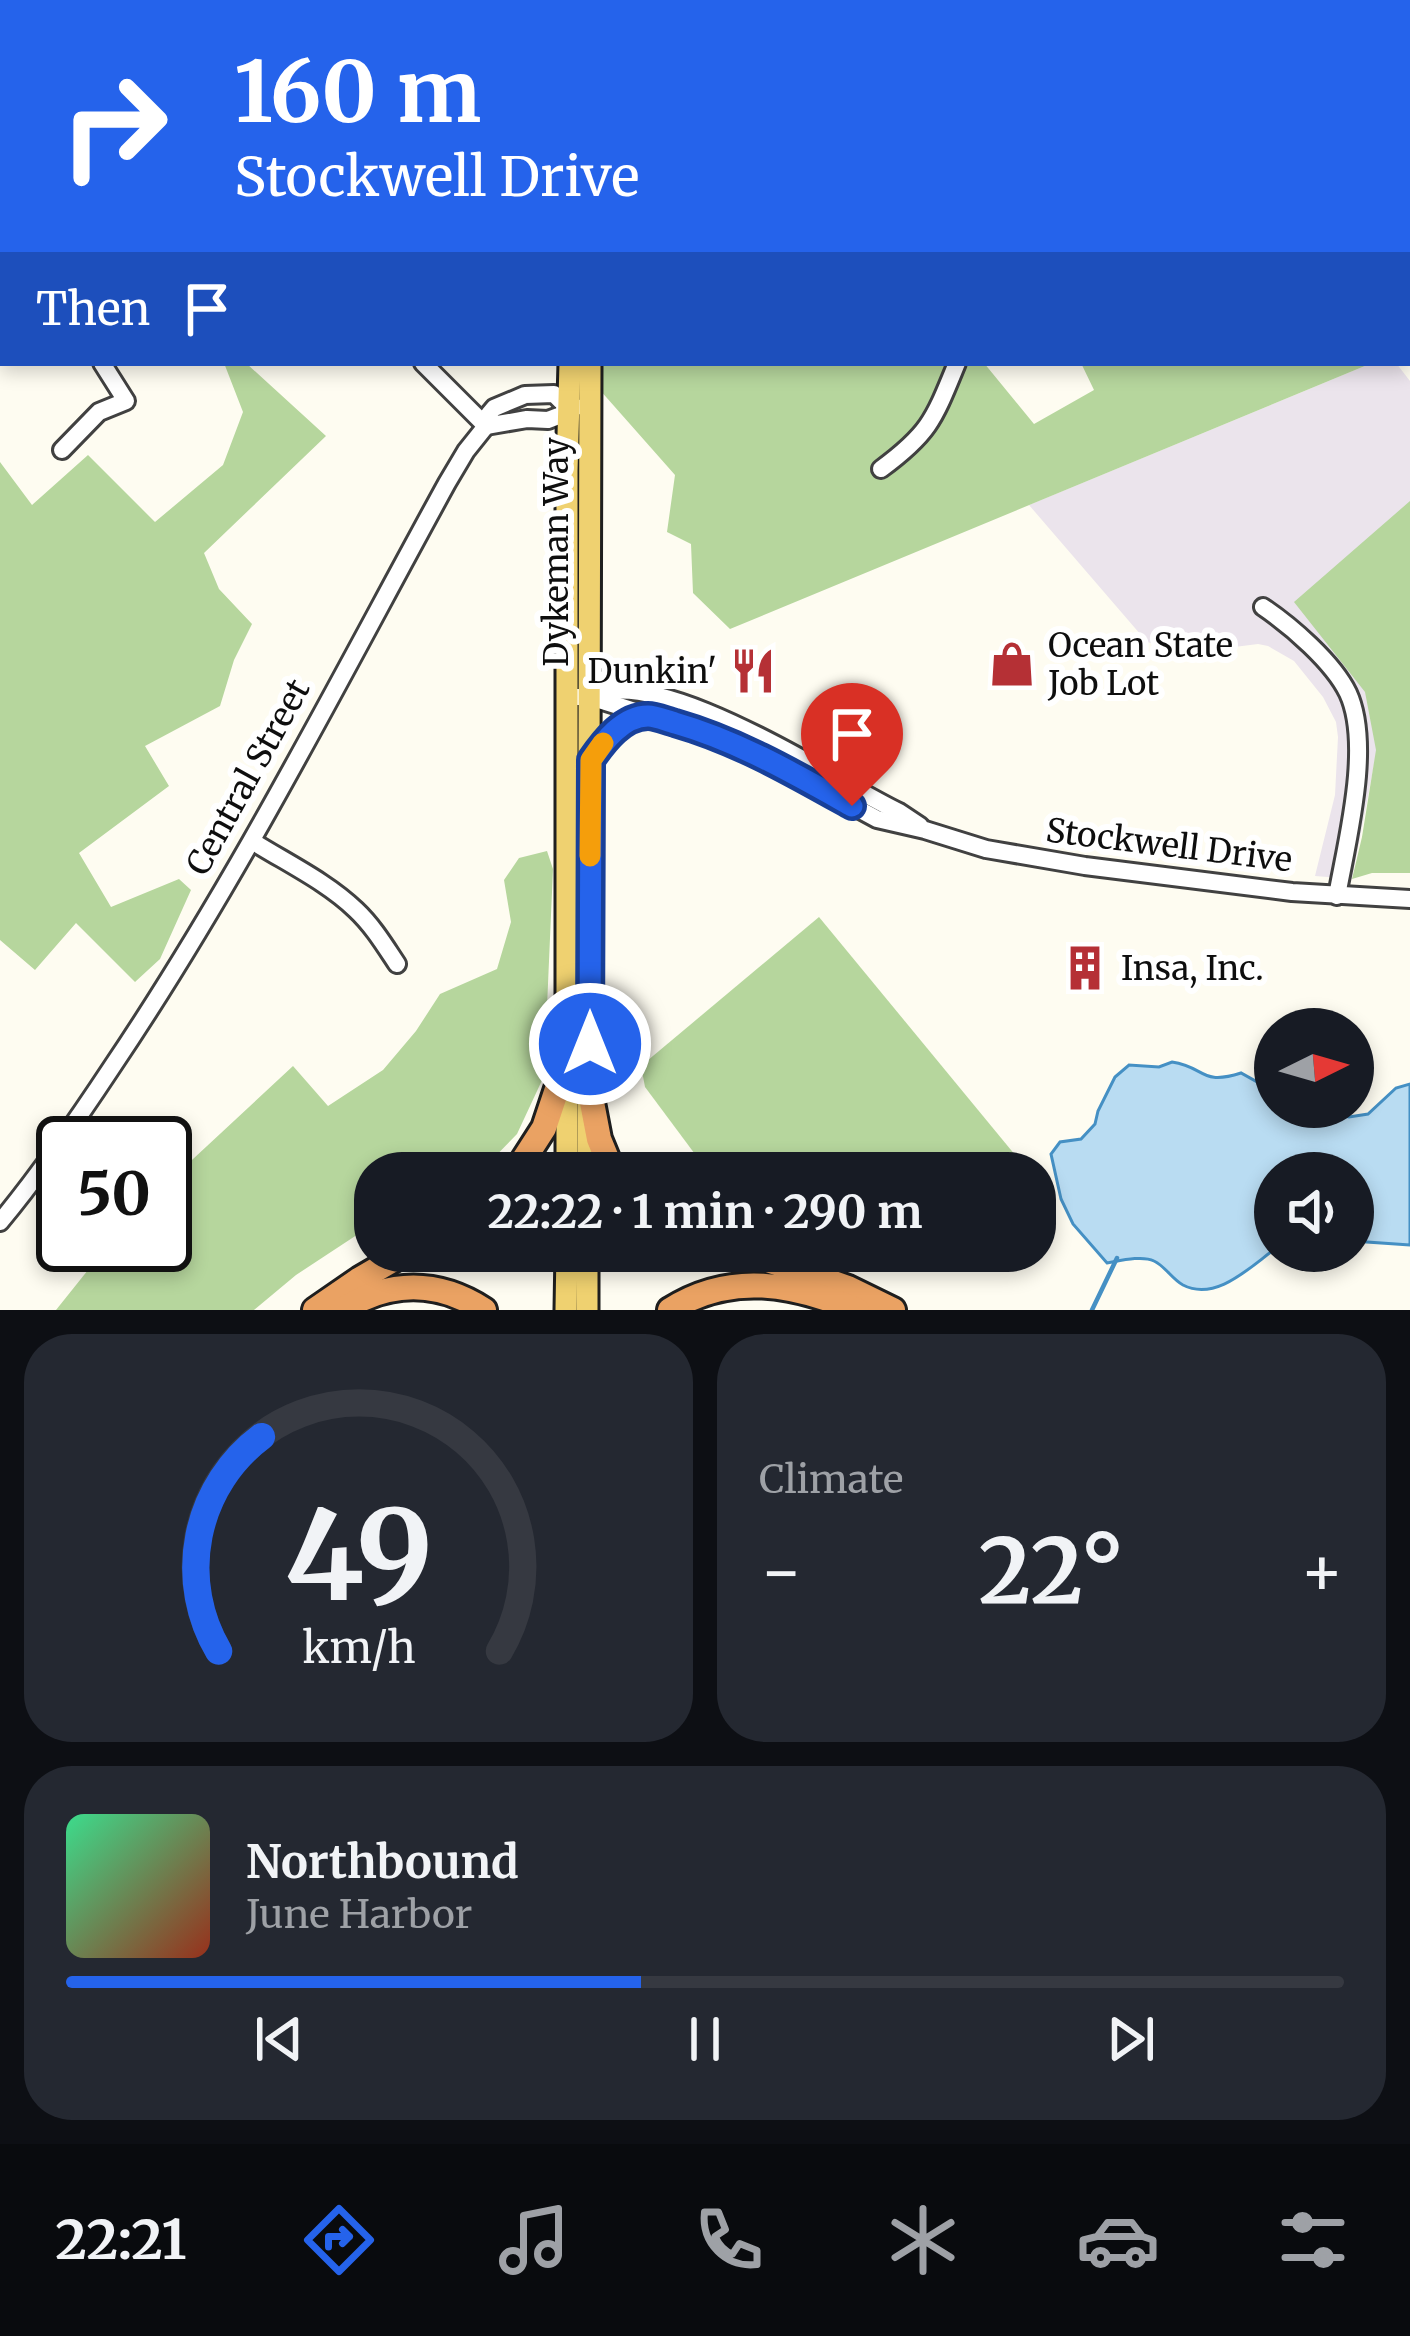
<!DOCTYPE html>
<html lang="en">
<head>
<meta charset="utf-8">
<style>
  :root { --surface:#171b24; --page:#242831; --text:#f1f3f6; --muted:#9ea1a6; --line:#363941; --accent:#2563eb }
  body { margin:0; font-family:Merriweather,serif; background:var(--page); color:var(--text); height:100vh; display:flex; flex-direction:column; font-size:45px; white-space:nowrap }
  * { box-sizing:border-box; margin:0 }
  p { font-size:39px; color:var(--muted) }
  .icon { flex:none; width:66px; height:66px; fill:none; stroke:currentColor; stroke-width:2; stroke-linecap:round; stroke-linejoin:round }
  .map { position:relative; height:1310px; overflow:hidden }
  .sheet { display:flex; flex-direction:column; gap:24px; padding:24px; background:#0d0f14; flex:1 }
  .sheet>* { flex:none }
  .hud { position:absolute; left:0px; top:0px; width:1410px; height:366px; box-shadow:0 6px 18px #0003; background:#2563eb; color:#fff; overflow:hidden }
  .needle { width:78px; rotate:85deg }
  .controls { position:absolute; left:1254px; top:1008px; display:grid; gap:24px }
  .controls a { display:grid; place-items:center; width:120px; height:120px; border-radius:50%; background:var(--surface); box-shadow:0 6px 18px #0003; font-size:60px }
  .speed { position:absolute; left:36px; top:1116px; display:flex; gap:24px; font-size:60px; font-weight:700; text-align:center }
  .speed>* { display:grid; place-content:center; width:156px; height:156px; border-radius:50%; background:var(--surface); box-shadow:0 6px 18px #0003; line-height:1 }
  .speed .limit { border:6px solid #111; border-radius:18px; background:#fff; color:#111 }
  .pin { position:absolute; display:grid; place-items:center; width:102px; height:102px; color:#fff; margin:-123px -51px; border-radius:50% 50% 50% 0; rotate:-45deg; box-shadow:0 0 12px #0007 }
  .pin .icon { rotate:45deg }
  .me { position:absolute; width:132px; margin:-66px; rotate:0deg; stroke-linejoin:round; filter:drop-shadow(0 0 9px #0008) }
  .turn { display:flex; align-items:center; gap:42px; height:252px; padding:0 36px; font-size:54px }
  .turn .icon { width:156px; height:156px; stroke-width:2.5 }
  .turn b { display:block; font-size:84px; line-height:102px }
  .then { display:flex; align-items:center; height:114px; padding:0 36px; background:#0003; gap:24px; font-size:45px }
  .big { font-size:90px; font-weight:700; line-height:1.1 }
  .sheet .widget { flex:1; display:flex; flex-direction:column; justify-content:center; gap:18px; min-width:0; padding:0 42px; border-radius:48px; background:var(--page) }
  .sheet .dial { align-items:center; gap:0 }
  .dial svg { height:312px; overflow:visible; fill:none; stroke:var(--line); stroke-width:7; stroke-linecap:round; text-anchor:middle }
  .dial text { fill:var(--text); stroke:none }
  .song { display:flex; align-items:center; gap:36px }
  .cover { width:144px; height:144px; border-radius:18px; background:linear-gradient(135deg,hsl(150 70% 55%),hsl(10 70% 35%)) }
  .played { height:12px; border-radius:6px; background:linear-gradient(90deg,var(--accent) 45%,var(--line) 45%) }
  .keys { display:flex; justify-content:space-around; direction:ltr }
  .heat { display:flex; justify-content:space-between; align-items:center; font-size:66px; direction:ltr }
  .sheet .tiles { flex:1; display:grid; gap:24px; grid-template-columns:1fr 1fr }
  .widget:last-child { grid-column:span 2 }
  .trip { position:absolute; left:354px; top:1152px; width:702px; height:120px; border-radius:48px; background:var(--surface); box-shadow:0 6px 18px #0003; font-weight:700; line-height:120px; text-align:center }
  .menu { display:flex; height:192px; justify-content:space-around; align-items:center; background:#090b0e; color:var(--muted) }
  .menu .icon { width:84px; height:84px }
  .menu .active { color:var(--accent) }
  .menu b { font-size:54px; color:var(--text) }
  .map>svg:first-child { display:block }
  .industrial { fill:#ebe4ec }
  .forest { fill:#b6d69d }
  .water { fill:#b9dcf2; stroke:#4590c4; stroke-width:3 }
  .lines { fill:none; stroke-linecap:round; stroke-linejoin:round }
  .stream { stroke:#4590c4; stroke-width:4.5 }
  .minor-casing { stroke:#414141; stroke-width:22 }
  .major-casing { stroke:#1f1f1f; stroke-width:27 }
  .highway-casing { stroke:#1f1f1f; stroke-width:30 }
  .minor { stroke:#fff; stroke-width:16 }
  .major { stroke:#efd170; stroke-width:21 }
  .highway { stroke:#eaa263; stroke-width:24 }
  .route-casing { stroke:#184099; stroke-width:30 }
  .route { stroke:#2563eb; stroke-width:21 }
  .slow { stroke:#f59e0b; stroke-width:21 }
  .labels { text-anchor:middle; dominant-baseline:central; stroke-width:12; stroke-linejoin:round; paint-order:stroke }
  .street-label { font-size:33px; fill:#0e0e0e; stroke:#fff }
  .poi-label { font-size:33px; fill:#0e0e0e; stroke:#fff; text-anchor:start }
</style>
</head>
<body>
<div class="map">
<svg width="1410" height="1310" viewBox="0 0 1410 1310">
  <rect width="100%" height="100%" fill="#fefcf1"/>
  <path class="industrial" d="M1372 363H1396L1410 381V579L1352 879 1315 876 1335 795 1338 737 1336 722 1323 697 1294 661 1268 646 1258 644 1187 653 1147 642 1029 505Z"/>
  <g class="forest">
    <path d="M224 363H246L326 436 204 553 219 589 252 624 234 660 220 706 145 746 169 786 79 853 111 907 179 879 191 890 160 959 135 982 76 923 35 970 0 940V462L32 505 88 455 155 522 223 465 243 412Z"/>
    <path d="M600 363H984L1034 424 1094 390 1081 363H1372L730 629 693 593 691 544 667 532 675 475 599 389Z"/>
    <path d="M1410 501V873H1372L1352 879 1362 837 1376 750 1365 692 1294 602Z"/>
    <path d="M547 851 553 869 544 1076 517 1134 479 1173H375V1223L296 1275 254 1310H56L108 1245H165V1185L293 1066 328 1106 383 1070 416 1031 440 994 497 969 511 922 504 880 519 858Z"/>
    <path d="M819 917 1030 1173H709L645 1087 641 1066Z"/>
  </g>
  <path class="water" d="M1172 1062C1206 1067 1200 1086 1241 1073L1275 1092V1107H1313L1349 1117 1368 1114 1396 1088 1410 1084V1245L1353 1241V1173H1275V1249C1250 1267 1216 1302 1183 1285 1172 1279 1165 1266 1154 1261 1142 1255 1119 1261 1107 1263L1073 1224 1061 1199 1051 1154 1060 1142 1081 1139 1095 1124 1098 1111 1115 1077 1129 1065 1159 1067Z"/>
  <g class="lines">
    <path class="stream" d="M1092 1310 1117 1258"/>
    <g class="minor-casing">
      <g id="minor">
        <path d="M82 0 85 3"/>
        <path d="M952 0 955 3"/>
        <path d="M1223 0 1224 3"/>
        <path d="M1291 0 1298 3"/>
        <path d="M1067 3 1069 0"/>
        <path d="M1407 55 1410 56"/>
        <path d="M1407 238 1410 239"/>
        <path d="M0 250 3 253"/>
        <path d="M423 363 486 426"/>
        <path d="M486 426 527 419 548 420 561 415 567 407H576"/>
        <path d="M62 450 99 412 126 401 102 363"/>
        <path d="M881 469C930 433 934 419 957 363"/>
        <path d="M1263 607C1291 626 1333 662 1348 693 1372 745 1347 840 1337 896"/>
        <path d="M566 697H590L714 736 779 766 877 819 925 830 986 849 1085 866 1292 892 1410 899"/>
        <path d="M590 697C659 662 832 780 899 812L920 826"/>
        <path d="M591 760 617 729 647 716"/>
        <path d="M252 841C287 863 327 882 356 910 373 926 385 946 397 964"/>
        <path d="M0 1222C41 1173 77 1120 112 1067 238 880 339 680 447 483L466 451 486 426 489 414 494 408 525 395 554 394 567 407"/>
      </g>
    </g>
    <g class="major-casing">
      <g id="major">
        <path d="M683 3 685 0"/>
        <path d="M567 1173V471L570 363"/>
        <path d="M588 1173 590 363"/>
        <path d="M566 1310 567 1251"/>
        <path d="M587 1310V1251"/>
      </g>
    </g>
    <g class="highway-casing">
      <g id="highway">
        <path d="M590 1092 599 1139 613 1173"/>
        <path d="M515 1173 544 1128 567 1059"/>
        <path d="M742 1251 848 1288 893 1310"/>
        <path d="M315 1310 360 1279 408 1251"/>
        <path d="M342 1310C389 1280 438 1280 484 1310"/>
        <path d="M670 1310C731 1271 794 1284 857 1310"/>
      </g>
    </g>
    <use href="#minor" class="minor"/>
    <use href="#major" class="major"/>
    <use href="#highway" class="highway"/>
  </g>
  <g class="lines">
    <g class="route-casing">
      <path id="route" d="M590 1044 591 760C604 741 623 716 648 716 656 716 667 721 675 723 738 741 795 774 852 806"/>
    </g>
    <use href="#route" class="route"/>
    <path class="slow" d="M590 856 591 760 603 743"/>
  </g>
  <defs>
    <g id="shop-bare" transform="scale(3.6)"><path d="M-5-2.5h2.3a2.7 3.5 0 0 1 5.4 0H5L5.5 6h-11ZM-1.5-2.5h3a1.5 2.3 0 0 0-3 0Z" fill="#b53035" stroke="#fff" stroke-width="2.5" paint-order="stroke"/></g>
    <g id="restaurant-bare" transform="scale(3.6)"><path d="M-5-6h1v4h1v-4h1v4h1v-4h1v5L-1.5 .5V6h-2V.5L-5-1ZM5-6V6H3V1.5H1.5Q1.5-4 5-6Z" fill="#b53035" stroke="#fff" stroke-width="2.5" paint-order="stroke"/></g>
    <g id="building-bare" transform="scale(3.6)"><path d="M-4-6H4V6H1V3H-1V6H-4ZM-2.5-4.3h1.7v1.8h-1.7ZM.8-4.3h1.7v1.8H.8ZM-2.5-1h1.7V.8h-1.7ZM.8-1h1.7V.8H.8Z" fill="#b53035" stroke="#fff" stroke-width="2.5" paint-order="stroke"/></g>
  </defs>
  <g fill-rule="evenodd">
    <use href="#shop-bare" x="1012" y="664"/>
    <use href="#restaurant-bare" x="753" y="671"/>
    <use href="#building-bare" x="1085" y="968"/>
  </g>
  <g class="labels">
    <g class="street-label">
      <text transform="translate(556 552) rotate(-90)">Dykeman Way</text>
      <text transform="translate(248 777) rotate(-61)">Central Street</text>
      <text transform="translate(1169 845) rotate(7)">Stockwell Drive</text>
    </g>
    <g class="poi-label">
      <text x="1048" y="645">Ocean State<tspan x="1048" dy="38">Job Lot</tspan></text>
      <text x="717" y="671" text-anchor="end">Dunkin'</text>
      <text x="1121" y="968">Insa, Inc.</text>
    </g>
  </g>
</svg>
<div class="controls">
<a><svg class="needle" viewBox="-14 -14 28 28"><path d="M0-13l5 13h-10z" fill="#e53935"/><path d="M0 13l5-13h-10z" fill="#9ea1a6"/></svg></a>
<a><svg class="icon" aria-label="sound" viewBox="0 0 24 24"><path d="M4 9h4l5-4v14l-5-4H4zM17 9q2 3 0 6"/></svg></a>
</div>
<div class="speed"><div class="limit">50</div></div>
<div class="pin" style="left:852px;top:806px;background:#d93025"><svg class="icon" aria-label="arrive" viewBox="0 0 24 24"><path d="M6 21V4h12l-3 4 3 4H6"/></svg></div>
<svg class="me" style="left:590px;top:1044px" viewBox="-20 -20 40 40"><circle r="17" fill="#2563eb" stroke="#fff" stroke-width="3"/><path d="M0-11L8 9 0 5-8 9z" fill="#fff"/></svg>
<div class="trip">22:22 · 1 min · 290 m</div>
<div class="hud">
<div class="turn"><svg class="icon" aria-label="right" viewBox="0 0 24 24"><path d="M7 20v-9h11M14 6l5 5-5 5"/></svg><div><b>160 m</b>Stockwell Drive</div></div>
<div class="then">Then<svg class="icon" aria-label="arrive" viewBox="0 0 24 24"><path d="M6 21V4h12l-3 4 3 4H6"/></svg></div>
</div>
</div>
<section class="sheet">
<div class="tiles">
<div class="widget dial"><svg viewBox="0 0 100 80">
<path d="M14 69A42 42 0 1 1 86 69"/>
<path d="M14 69A42 42 0 0 1 25 14" stroke="#2563eb"/>
<text x="50" y="56" font-size="32" font-weight="700">49</text>
<text x="50" y="72" font-size="11">km/h</text>
</svg></div>
<div class="widget"><p>Climate</p>
<div class="heat"><a>−</a><b class="big">22°</b><a>+</a></div>
</div>
<div class="widget">
<div class="song"><i class="cover"></i><div><b>Northbound</b><p>June Harbor</p></div></div>
<div class="played"></div>
<div class="keys"><svg class="icon" aria-label="previous" viewBox="0 0 24 24"><path d="M18 5L8 12l10 7zM5 5v14"/></svg><svg class="icon" aria-label="pause" viewBox="0 0 24 24"><path d="M8 5v14M16 5v14"/></svg><svg class="icon" aria-label="next" viewBox="0 0 24 24"><path d="M6 5l10 7-10 7zM19 5v14"/></svg></div>
</div>
</div>
</section>
<nav class="menu">
<b>22:21</b>
<svg class="icon active" aria-label="directions" viewBox="0 0 24 24"><path d="M12 3l9 9-9 9-9-9zM9 14v-3h6M13 9l2 2-2 2"/></svg>
<svg class="icon" aria-label="music" viewBox="0 0 24 24"><path d="M9 18V5l10-2v13"/><circle cx="6" cy="18" r="3"/><circle cx="16" cy="16" r="3"/></svg>
<svg class="icon" aria-label="phone" viewBox="0 0 24 24"><path d="M5 4h4l2 5-3 2q2 4 5 5l2-3 5 2v4C11 20 4 13 5 4z"/></svg>
<svg class="icon" aria-label="climate" viewBox="0 0 24 24"><path d="M12 3v18M4 7l16 10M4 17L20 7"/></svg>
<svg class="icon" aria-label="car" viewBox="0 0 24 24"><path d="M5 17H2v-5l4-1 3-4h7l3 4 3 1v5h-3M9 17h6M6 11h13"/><circle cx="7" cy="17" r="2"/><circle cx="17" cy="17" r="2"/></svg>
<svg class="icon" aria-label="filters" viewBox="0 0 24 24"><path d="M4 7h16M4 17h16"/><circle cx="9" cy="7" r="2"/><circle cx="15" cy="17" r="2"/></svg>
</nav>
</body>
</html>
